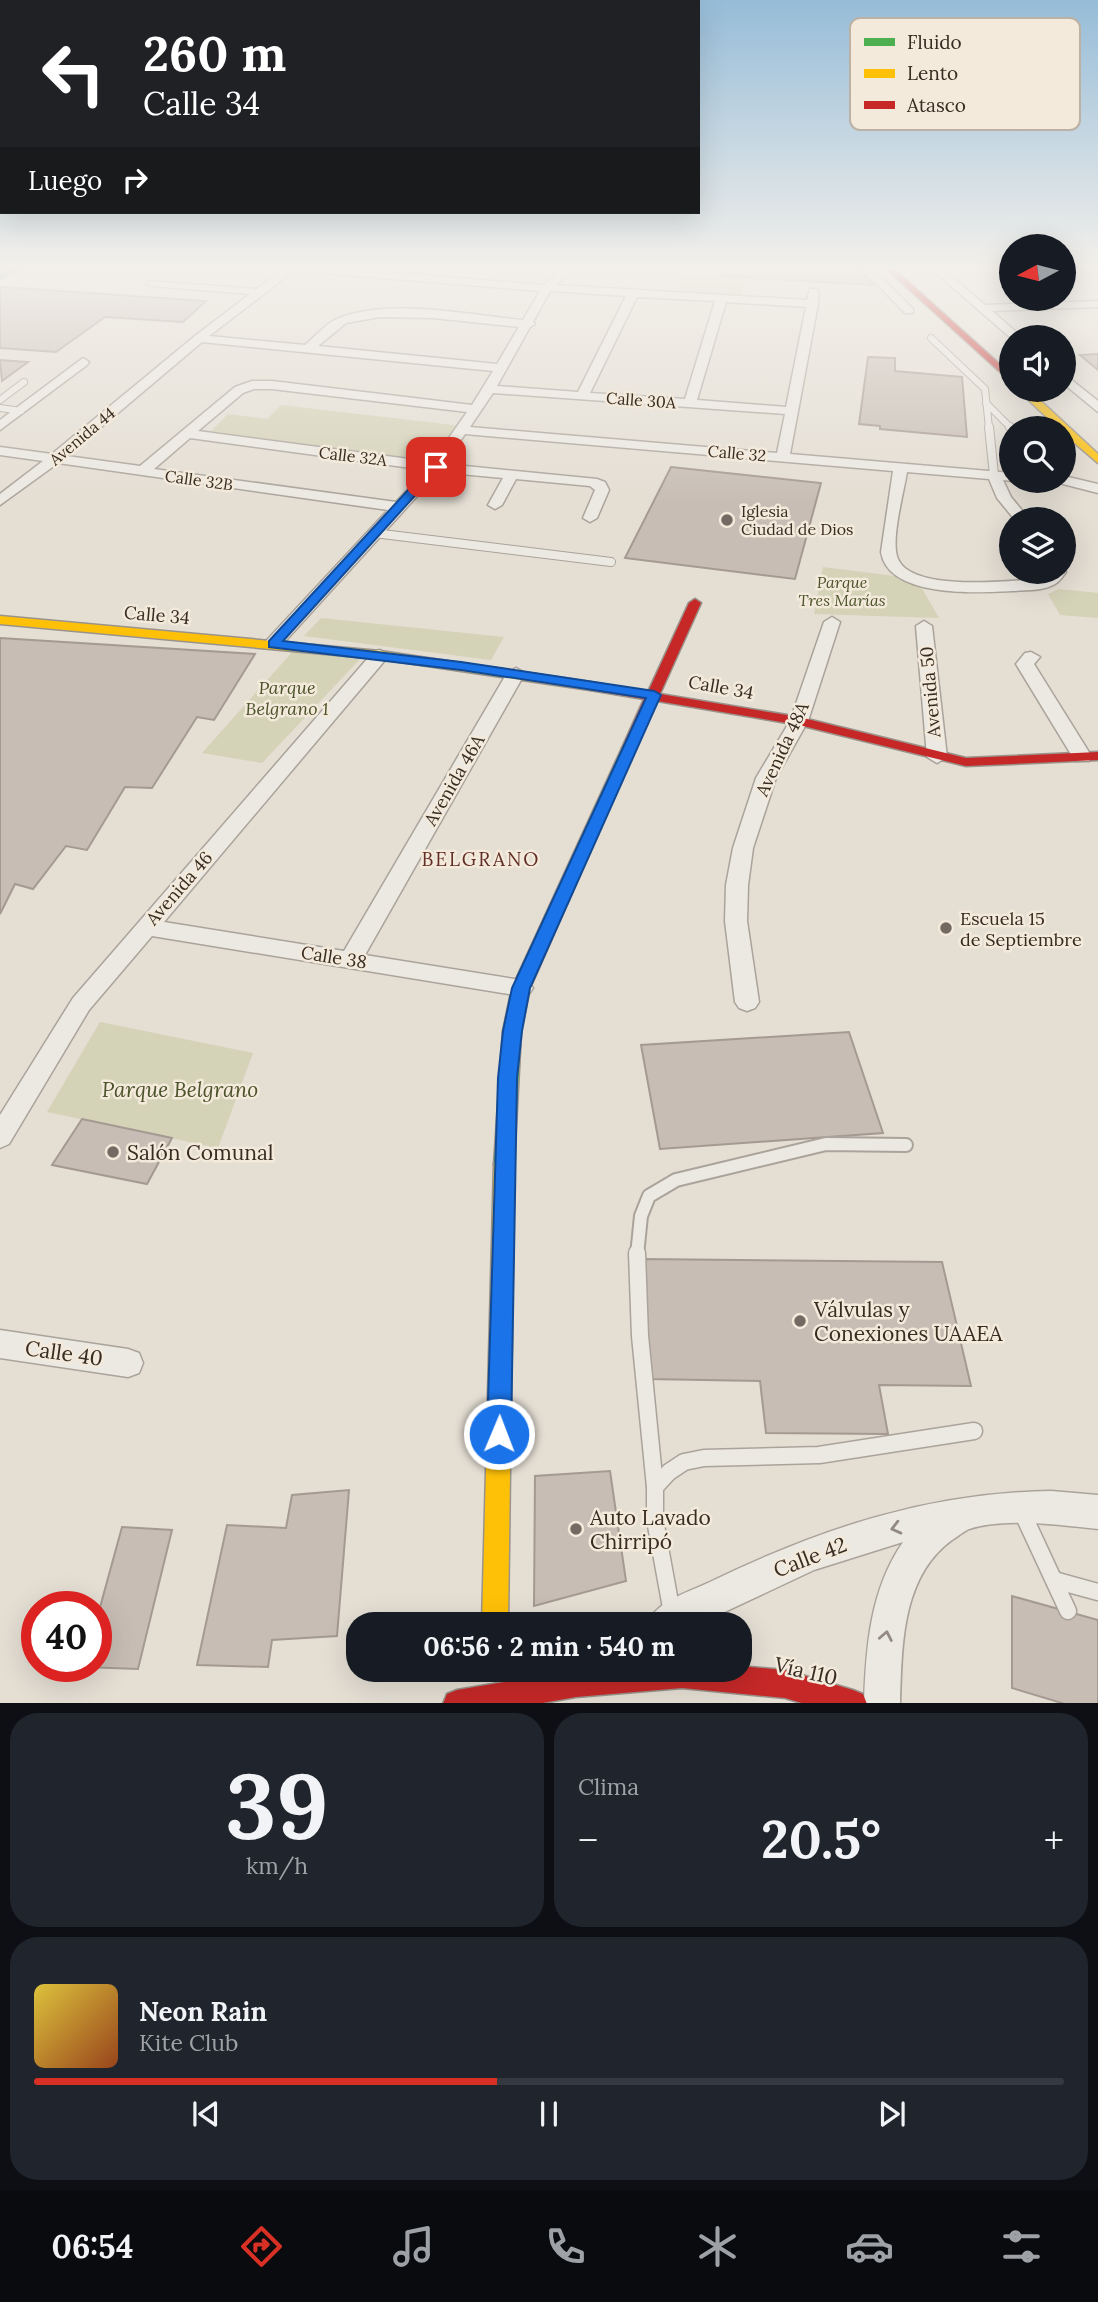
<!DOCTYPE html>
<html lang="es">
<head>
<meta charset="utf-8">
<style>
  :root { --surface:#171b24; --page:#20242c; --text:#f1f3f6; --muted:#9ea1a6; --line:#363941; --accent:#d93025 }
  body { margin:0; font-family:Lora,serif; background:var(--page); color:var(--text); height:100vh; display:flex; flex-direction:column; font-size:26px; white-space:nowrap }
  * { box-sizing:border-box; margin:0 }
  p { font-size:23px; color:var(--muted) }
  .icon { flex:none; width:38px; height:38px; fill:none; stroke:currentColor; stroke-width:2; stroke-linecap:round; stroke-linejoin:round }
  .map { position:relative; height:1703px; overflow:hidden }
  .side { display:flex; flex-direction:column; gap:10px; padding:10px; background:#0d0f14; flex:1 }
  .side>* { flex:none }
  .hud { position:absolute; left:0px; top:0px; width:700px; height:214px; box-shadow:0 7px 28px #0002; background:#202124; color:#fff; overflow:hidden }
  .needle { width:46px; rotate:263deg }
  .buttons { position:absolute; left:999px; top:234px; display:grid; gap:14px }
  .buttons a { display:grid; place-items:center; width:77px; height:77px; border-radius:50%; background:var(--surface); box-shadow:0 7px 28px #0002; font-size:35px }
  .speed { position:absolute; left:21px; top:1591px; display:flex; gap:14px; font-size:35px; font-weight:700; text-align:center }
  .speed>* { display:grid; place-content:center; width:91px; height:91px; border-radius:50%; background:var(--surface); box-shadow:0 7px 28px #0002; line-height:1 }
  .speed .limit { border:10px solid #d22; background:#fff; color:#111 }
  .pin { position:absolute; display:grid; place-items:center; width:60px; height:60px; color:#fff; margin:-30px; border-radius:14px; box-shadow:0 4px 10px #0006 }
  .me { position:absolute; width:77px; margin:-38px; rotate:1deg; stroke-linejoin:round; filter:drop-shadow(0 0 5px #0008) }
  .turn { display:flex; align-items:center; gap:24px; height:147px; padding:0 28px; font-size:32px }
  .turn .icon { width:91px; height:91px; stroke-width:2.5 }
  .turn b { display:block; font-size:49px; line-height:60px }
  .then { display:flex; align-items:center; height:66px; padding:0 28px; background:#0003; gap:14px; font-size:26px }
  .big { font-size:52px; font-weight:800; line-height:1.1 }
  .side .widget { flex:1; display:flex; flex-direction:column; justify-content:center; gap:10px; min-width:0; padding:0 24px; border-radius:28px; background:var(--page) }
  .side .dial { align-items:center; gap:0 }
  .dial b { font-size:91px; line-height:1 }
  .song { display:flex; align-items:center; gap:21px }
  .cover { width:84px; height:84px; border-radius:10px; background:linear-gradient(135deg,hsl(50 70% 55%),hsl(20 70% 35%)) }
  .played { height:7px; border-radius:4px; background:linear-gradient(90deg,var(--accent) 45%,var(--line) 45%) }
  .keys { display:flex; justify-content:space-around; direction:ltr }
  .heat { display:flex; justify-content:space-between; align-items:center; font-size:38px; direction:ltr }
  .side .tiles { flex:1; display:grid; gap:10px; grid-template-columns:1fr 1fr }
  .widget:last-child { grid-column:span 2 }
  .trip { position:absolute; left:346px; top:1612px; width:406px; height:70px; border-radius:28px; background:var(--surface); box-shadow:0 7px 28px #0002; font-weight:800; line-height:70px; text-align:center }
  .dock { display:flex; height:112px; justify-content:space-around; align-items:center; background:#090b0e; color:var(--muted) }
  .dock .icon { width:49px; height:49px }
  .dock .active { color:var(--accent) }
  .dock b { font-size:32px; color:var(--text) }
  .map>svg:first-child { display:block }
  .green { fill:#d4d2b7 }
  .building { fill:#c7bdb4; stroke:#a59a92; stroke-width:2 }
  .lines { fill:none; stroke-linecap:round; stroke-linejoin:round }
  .lane-far3-casing { stroke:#aaa39b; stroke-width:8 }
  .lane-far2-casing { stroke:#aaa39b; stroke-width:10 }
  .lane-far1-casing { stroke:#aaa39b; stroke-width:16 }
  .lane-casing { stroke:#aaa39b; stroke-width:19 }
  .street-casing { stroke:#aaa39b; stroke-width:3 }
  .fast-casing { stroke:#9a938b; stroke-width:3 }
  .slow-casing { stroke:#9a938b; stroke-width:3 }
  .jam-casing { stroke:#9a938b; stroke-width:3 }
  .lane-far3 { stroke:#ece9e3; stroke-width:6 }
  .lane-far2 { stroke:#ece9e3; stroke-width:8 }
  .lane-far1 { stroke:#ece9e3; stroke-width:12 }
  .lane { stroke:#ece9e3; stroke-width:16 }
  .street { fill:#ece9e3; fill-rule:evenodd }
  .fast { fill:#4caf50; fill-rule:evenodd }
  .slow { fill:#ffc107; fill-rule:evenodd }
  .jam { fill:#c62828; fill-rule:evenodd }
  .oneway { stroke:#928a83 }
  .route { fill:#1a73e8; stroke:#114b97; stroke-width:2 }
  .poi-dot { fill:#756a61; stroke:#f3eadb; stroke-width:2.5 }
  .labels { text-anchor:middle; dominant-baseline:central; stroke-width:5; stroke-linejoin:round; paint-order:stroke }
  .far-street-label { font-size:16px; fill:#392c23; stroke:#f3eadb }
  .far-poi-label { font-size:16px; fill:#392c23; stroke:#f3eadb; text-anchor:start }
  .far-park-label { font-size:16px; font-style:italic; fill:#4c532b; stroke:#f3eadb }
  .street-label { font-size:18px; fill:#392c23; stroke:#f3eadb }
  .park-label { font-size:18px; font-style:italic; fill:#4c532b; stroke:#f3eadb }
  .poi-label { font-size:18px; fill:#392c23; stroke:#f3eadb; text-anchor:start }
  .neighbourhood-label { font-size:19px; letter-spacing:2px; fill:#622e26; stroke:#f3eadb }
  .near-park-label { font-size:21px; font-style:italic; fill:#4c532b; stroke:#f3eadb }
  .near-poi-label { font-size:21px; fill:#392c23; stroke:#f3eadb; text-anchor:start }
  .near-street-label { font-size:21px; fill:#392c23; stroke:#f3eadb }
  .key { fill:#f3eadb; stroke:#bbb1a4; stroke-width:2 }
  .key-label { font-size:19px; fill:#392c23 }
</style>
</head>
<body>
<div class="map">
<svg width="1098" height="1704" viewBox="0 0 1098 1704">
  <rect width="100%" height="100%" fill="#e4ded3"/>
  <g class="green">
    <path d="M681 276 746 279 741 297 677 292Z"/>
    <path d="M281 405 462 426 434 462 211 431 228 414 267 419Z"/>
    <path d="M823 567 895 576 920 585 939 618 814 614Z"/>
    <path d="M1059 589 1098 593V618L1060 615 1048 594Z"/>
    <path d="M321 618 504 637 491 660 304 636Z"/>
    <path d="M295 649 361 658 262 763 202 753Z"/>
    <path d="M100 1022 253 1053 218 1148 47 1112Z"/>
  </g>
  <g class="building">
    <path d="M728 266H854L874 285 721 276Z"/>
    <path d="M2 287 206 301 183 322 105 317 56 352 0 348V289Z"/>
    <path d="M1098 354V370L1080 355Z"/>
    <path d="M868 357 895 358V371L962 377 967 437 880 429V426L859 424Z"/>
    <path d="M0 360 28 362 2 381Z"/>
    <path d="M671 467 821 483 795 579 625 558Z"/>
    <path d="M0 638 255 654 214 720 197 717 152 788 125 787 87 850 66 846 33 889 15 884 0 914Z"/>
    <path d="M849 1032 883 1133 660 1149 641 1045Z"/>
    <path d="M82 1119 172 1138 147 1184 52 1165Z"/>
    <path d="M642 1259 942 1262 971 1386 879 1385 888 1434 766 1433 760 1381 648 1379Z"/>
    <path d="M610 1471 626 1581 534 1606 535 1476Z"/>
    <path d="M349 1490 337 1636 272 1640 268 1667 197 1665 227 1525 286 1528 292 1495Z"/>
    <path d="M122 1527 172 1530 138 1669 84 1667 96 1666V1622Z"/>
    <path d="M1012 1596 1098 1620V1704H1065L1012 1688Z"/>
  </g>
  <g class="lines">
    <g class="lane-far3-casing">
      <g id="lane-far3">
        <path d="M931 338 985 389 989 428"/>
        <path d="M0 400 24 382"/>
        <path d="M986 403 1011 428"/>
        <path d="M0 408 21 411"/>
      </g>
    </g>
    <g class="lane-far2-casing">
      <g id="lane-far2">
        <path d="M989 427 994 475"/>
        <path d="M1010 427 1012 429"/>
        <path d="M374 533 611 562"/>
      </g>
    </g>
    <g class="lane-far1-casing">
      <path id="lane-far1" d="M637 1255 641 1216 649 1196 676 1180 826 1144 906 1145"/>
    </g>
    <g class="lane-casing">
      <g id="lane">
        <path d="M637 1253 640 1336 655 1487"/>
        <path d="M1022 1512 1068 1611"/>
        <path d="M1054 1580 1098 1592"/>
        <path d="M672 1613 655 1520V1487L669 1472 684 1462 704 1458 819 1455 974 1431"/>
      </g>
    </g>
    <g class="street-casing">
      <g id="street">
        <path d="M268 266H308L544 285 564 266H575L556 285 807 300 810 289H818V304L790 454 1012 473V481L1003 480 1011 497 1030 520H1015L997 498 989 479 907 472C904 492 890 541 898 559 912 592 1009 581 1038 579L1049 572H1064V569L1066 572C1063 576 1059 582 1055 584 1044 591 1025 590 1012 591 978 593 888 598 881 552L893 471 465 434 445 464 597 479 605 482 609 490 597 518 590 522 583 518 595 490 590 486 516 479 502 505 495 509 488 505 503 478 439 472 279 648 273 649 264 644 267 640 388 510 58 463 0 505V494L43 461 0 455V447L52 454 195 336 250 294 152 286 148 285V281L257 289 282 270ZM294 271 540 291 523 320C469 315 391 298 339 318 326 323 316 336 305 345L209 336ZM550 291 626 296 578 392 497 386 530 327 535 324 533 322ZM637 297 715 301 685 399 590 393ZM726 302 806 307 786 407 697 400ZM380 317 433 318 519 327 497 364 318 346 346 323ZM202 342 493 371 472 405 272 381H252L235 387 140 466 67 456ZM254 389H272L467 412 432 462 198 431 243 393ZM493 393 785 414 777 453 470 427ZM190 438 426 470 396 502 154 469Z"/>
        <path d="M859 266H870L913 309V313H905Z"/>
        <path d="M928 266H939L985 305 1098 301V307L992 311 1023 338 1012 339Z"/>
        <path d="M1002 266H1012V295L1007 292Z"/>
        <path d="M83 358 89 362 87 365 0 430V420Z"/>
        <path d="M1064 374 1098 401V412L1064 384Z"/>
        <path d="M1064 476 1098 484V493L1059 483 1058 481H1064Z"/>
        <path d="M832 617 840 622 808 721 776 778 753 848 748 885 747 921 759 1002 755 1008 747 1011 739 1008 735 1002 725 921 726 885 733 848 756 778 790 721 824 622Z"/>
        <path d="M924 621 932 626 947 757 937 763 927 757 916 626Z"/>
        <path d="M380 650 389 655 386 659 164 922 344 951 507 673 516 668 525 673 365 955 521 980 529 982 533 988 529 994 521 996 152 936 89 1010 9 1144 0 1148V1115L73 998 374 651Z"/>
        <path d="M1031 652 1040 657 1034 664 1092 757 1089 761H1075L1016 664 1025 653Z"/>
        <path d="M0 1330 128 1349 139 1353 143 1363 139 1373 128 1377 0 1358Z"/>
        <path d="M1051 1491 1098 1495V1529C1060 1525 1006 1517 969 1529 964 1531 957 1537 952 1540 901 1577 902 1647 900 1704H864C866 1647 870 1590 903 1542L814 1570 699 1624H647C657 1600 690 1592 712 1581 822 1528 928 1493 1051 1491Z"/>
      </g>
    </g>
    <g class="fast-casing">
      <g id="fast">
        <path d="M18 266H28L0 278V273Z"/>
        <path d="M629 744 636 748 530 988 521 1031 514 1164 511 1170 504 1172 497 1170 494 1164 503 1031 512 988 622 748Z"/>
      </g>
    </g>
    <g class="slow-casing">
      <g id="slow">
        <path d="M1018 390H1029L1098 454V463L1064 434V429H1059Z"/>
        <path d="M0 616 380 651 590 682 597 686 590 690 380 659 0 624Z"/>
        <path d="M504 1156 511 1158 514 1164 508 1624H482L494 1164 497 1158Z"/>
      </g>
    </g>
    <g class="jam-casing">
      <g id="jam">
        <path d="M883 266H891L1012 375V383Z"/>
        <path d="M695 599 701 603 660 694 799 717 966 758 1098 752V760L966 766 799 725 657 701 636 748 634 751H624L622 748 644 699 590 690 583 686 590 682 648 692 689 603Z"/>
        <path d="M740 1666 785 1670 853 1690 863 1694 867 1704H805L785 1698 682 1688 576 1697 537 1704H443L447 1694 457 1690 575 1670H740Z"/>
      </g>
    </g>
    <use href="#lane-far3" class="lane-far3"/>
    <use href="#lane-far2" class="lane-far2"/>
    <use href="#lane-far1" class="lane-far1"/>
    <use href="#lane" class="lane"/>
    <use href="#street" class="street"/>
    <use href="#fast" class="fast"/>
    <use href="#slow" class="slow"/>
    <use href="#jam" class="jam"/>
  </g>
  <defs><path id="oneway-chevron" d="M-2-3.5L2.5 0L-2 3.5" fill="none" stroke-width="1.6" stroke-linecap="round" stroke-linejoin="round" transform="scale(1.75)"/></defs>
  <g class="oneway">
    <use href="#oneway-chevron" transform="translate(896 1528) rotate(166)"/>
    <use href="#oneway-chevron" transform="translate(886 1636) rotate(-79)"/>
  </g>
  <linearGradient id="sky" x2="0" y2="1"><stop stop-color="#96bcd8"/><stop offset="0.53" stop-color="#f3f0eb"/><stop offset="1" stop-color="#f3f0eb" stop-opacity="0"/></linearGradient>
  <rect width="1098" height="504" fill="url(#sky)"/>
  <path class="route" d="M432 464 441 467 283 641 461 662 654 691 661 695 530 988 522 1031 517 1078 511 1434 507 1443 499 1446 490 1443 487 1434 498 1078 503 1031 512 988 646 698 461 670 269 647V641Z"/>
  <g class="poi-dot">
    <circle cx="727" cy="520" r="7"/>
    <circle cx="946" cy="928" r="7"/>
    <circle cx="113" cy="1152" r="7"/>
    <circle cx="800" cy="1321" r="7"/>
    <circle cx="576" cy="1529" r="7"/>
  </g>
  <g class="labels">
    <g class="far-street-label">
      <text transform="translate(641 400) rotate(4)">Calle 30A</text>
      <text transform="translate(82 436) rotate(-40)">Avenida 44</text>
      <text transform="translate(737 453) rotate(5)">Calle 32</text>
      <text transform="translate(353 456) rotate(7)">Calle 32A</text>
      <text transform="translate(199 480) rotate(8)">Calle 32B</text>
    </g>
    <g class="far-poi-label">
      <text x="741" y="511">Iglesia<tspan x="741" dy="18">Ciudad de Dios</tspan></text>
    </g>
    <g class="far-park-label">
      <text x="842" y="582">Parque<tspan x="842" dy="18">Tres Marías</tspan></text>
    </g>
    <g class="street-label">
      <text transform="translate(157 615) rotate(5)">Calle 34</text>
      <text transform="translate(721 687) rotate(10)">Calle 34</text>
      <text transform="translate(930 692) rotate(-95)">Avenida 50</text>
      <text transform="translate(782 749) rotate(-65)">Avenida 48A</text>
      <text transform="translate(454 780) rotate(-60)">Avenida 46A</text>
      <text transform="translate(179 888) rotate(-49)">Avenida 46</text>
      <text transform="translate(334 957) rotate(9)">Calle 38</text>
    </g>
    <g class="park-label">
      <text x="287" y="687">Parque<tspan x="287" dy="21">Belgrano 1</tspan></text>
    </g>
    <g class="poi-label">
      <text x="960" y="918">Escuela 15<tspan x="960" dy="21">de Septiembre</tspan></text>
    </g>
    <g class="neighbourhood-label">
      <text x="481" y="859">BELGRANO</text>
    </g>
    <g class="near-park-label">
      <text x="180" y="1089">Parque Belgrano</text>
    </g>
    <g class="near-poi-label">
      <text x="127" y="1152">Salón Comunal</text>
      <text x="814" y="1309">Válvulas y<tspan x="814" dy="24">Conexiones UAAEA</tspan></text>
      <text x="590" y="1517">Auto Lavado<tspan x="590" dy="24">Chirripó</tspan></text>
    </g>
    <g class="near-street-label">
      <text transform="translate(64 1353) rotate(8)">Calle 40</text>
      <text transform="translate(810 1557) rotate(-21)">Calle 42</text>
      <text transform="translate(806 1671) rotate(13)">Vía 110</text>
    </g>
  </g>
  <rect x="850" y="18" width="230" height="112" rx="10" class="key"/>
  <rect x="864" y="38" width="31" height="8" fill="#4caf50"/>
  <rect x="864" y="69" width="31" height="9" fill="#ffc107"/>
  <rect x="864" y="101" width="31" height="8" fill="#c62828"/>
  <g class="key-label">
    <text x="907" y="49">Fluido</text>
    <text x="907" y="80">Lento</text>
    <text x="907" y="112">Atasco</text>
  </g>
</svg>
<div class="buttons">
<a><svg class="needle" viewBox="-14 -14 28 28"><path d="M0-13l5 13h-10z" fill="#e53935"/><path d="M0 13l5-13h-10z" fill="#9ea1a6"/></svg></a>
<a><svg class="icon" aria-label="sound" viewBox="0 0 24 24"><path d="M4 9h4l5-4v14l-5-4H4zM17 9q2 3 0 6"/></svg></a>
<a><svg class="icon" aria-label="search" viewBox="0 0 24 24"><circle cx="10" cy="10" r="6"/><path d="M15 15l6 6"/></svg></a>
<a><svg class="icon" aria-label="layers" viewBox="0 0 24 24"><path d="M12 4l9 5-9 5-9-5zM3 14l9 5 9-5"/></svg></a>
</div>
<div class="speed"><div class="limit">40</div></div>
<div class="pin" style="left:436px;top:467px;background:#d93025"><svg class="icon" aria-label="arrive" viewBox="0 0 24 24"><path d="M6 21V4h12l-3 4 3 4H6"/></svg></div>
<svg class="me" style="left:499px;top:1434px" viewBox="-20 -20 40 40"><circle r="17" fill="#1a73e8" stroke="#fff" stroke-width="3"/><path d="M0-11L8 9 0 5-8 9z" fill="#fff"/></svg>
<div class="trip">06:56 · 2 min · 540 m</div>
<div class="hud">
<div class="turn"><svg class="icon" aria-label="left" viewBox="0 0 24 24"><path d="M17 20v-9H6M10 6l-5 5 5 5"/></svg><div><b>260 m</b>Calle 34</div></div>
<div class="then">Luego<svg class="icon" aria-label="right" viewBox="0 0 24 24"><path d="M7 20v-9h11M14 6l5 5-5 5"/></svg></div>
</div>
</div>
<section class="side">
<div class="tiles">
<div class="widget dial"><b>39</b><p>km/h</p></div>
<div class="widget"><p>Clima</p>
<div class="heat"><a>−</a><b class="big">20.5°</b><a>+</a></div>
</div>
<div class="widget">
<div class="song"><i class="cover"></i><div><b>Neon Rain</b><p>Kite Club</p></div></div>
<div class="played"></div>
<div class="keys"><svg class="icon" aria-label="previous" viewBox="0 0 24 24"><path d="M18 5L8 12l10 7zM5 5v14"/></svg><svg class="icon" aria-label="pause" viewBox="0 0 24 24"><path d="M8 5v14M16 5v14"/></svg><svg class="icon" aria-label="next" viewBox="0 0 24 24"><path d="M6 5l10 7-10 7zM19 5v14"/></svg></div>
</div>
</div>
</section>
<nav class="dock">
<b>06:54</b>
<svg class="icon active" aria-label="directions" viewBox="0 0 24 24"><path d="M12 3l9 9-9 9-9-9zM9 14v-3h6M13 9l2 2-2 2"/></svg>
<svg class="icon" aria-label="music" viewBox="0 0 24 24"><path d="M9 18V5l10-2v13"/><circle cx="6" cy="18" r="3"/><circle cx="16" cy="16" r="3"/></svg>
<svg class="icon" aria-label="phone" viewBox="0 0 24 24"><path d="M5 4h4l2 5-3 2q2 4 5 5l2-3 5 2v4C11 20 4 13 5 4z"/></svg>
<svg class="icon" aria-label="climate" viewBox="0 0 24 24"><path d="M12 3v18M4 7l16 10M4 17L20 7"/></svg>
<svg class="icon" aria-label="car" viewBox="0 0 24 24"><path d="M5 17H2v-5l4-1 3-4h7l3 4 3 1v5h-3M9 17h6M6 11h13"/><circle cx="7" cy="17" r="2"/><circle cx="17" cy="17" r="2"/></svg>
<svg class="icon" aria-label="filters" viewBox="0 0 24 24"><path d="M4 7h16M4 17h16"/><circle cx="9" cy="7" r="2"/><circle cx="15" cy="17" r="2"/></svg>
</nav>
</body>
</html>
